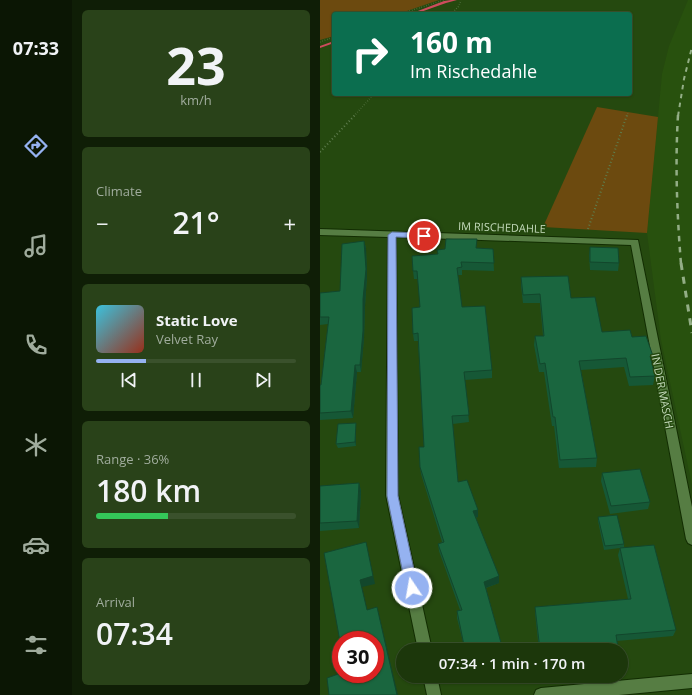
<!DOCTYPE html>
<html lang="en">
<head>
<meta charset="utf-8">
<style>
  :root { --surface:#1c370b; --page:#294219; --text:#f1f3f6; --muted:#a0ac9d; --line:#3a512c; --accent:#95b2f1 }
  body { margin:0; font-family:"Open Sans",sans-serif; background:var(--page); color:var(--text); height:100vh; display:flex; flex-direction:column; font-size:15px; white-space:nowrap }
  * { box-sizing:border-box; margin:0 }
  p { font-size:13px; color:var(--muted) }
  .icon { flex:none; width:22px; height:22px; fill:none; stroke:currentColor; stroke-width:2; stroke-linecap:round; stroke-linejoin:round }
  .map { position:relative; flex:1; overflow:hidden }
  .drawer { display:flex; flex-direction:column; gap:10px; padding:10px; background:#0f1e06; width:248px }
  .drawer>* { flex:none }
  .hud { position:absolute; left:12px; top:12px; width:300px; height:84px; border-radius:4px; box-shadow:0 1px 3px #0004,0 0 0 1px var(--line); background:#0b6e4f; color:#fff; overflow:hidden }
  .speed { position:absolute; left:12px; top:631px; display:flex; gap:8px; font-size:20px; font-weight:700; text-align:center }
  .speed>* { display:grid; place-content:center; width:52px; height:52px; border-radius:50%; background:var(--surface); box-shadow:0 1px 3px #0004,0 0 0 1px var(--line); line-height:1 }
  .speed .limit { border:6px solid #d22; background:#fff; color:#111 }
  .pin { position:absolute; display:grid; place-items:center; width:34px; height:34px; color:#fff; margin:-17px; border:2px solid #fff; border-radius:50%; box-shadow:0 1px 4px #0007 }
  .me { position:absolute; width:44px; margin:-22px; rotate:348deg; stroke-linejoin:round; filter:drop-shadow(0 0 3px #0008) }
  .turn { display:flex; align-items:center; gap:14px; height:84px; padding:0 12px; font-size:18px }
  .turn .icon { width:52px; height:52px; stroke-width:2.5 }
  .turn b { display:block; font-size:28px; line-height:34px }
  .big { font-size:30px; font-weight:600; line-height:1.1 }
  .drawer .card { flex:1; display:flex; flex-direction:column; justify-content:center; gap:6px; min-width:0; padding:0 14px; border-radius:6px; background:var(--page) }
  .drawer .dial { align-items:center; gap:0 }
  .dial b { font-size:52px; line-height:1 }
  .song { display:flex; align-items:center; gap:12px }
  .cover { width:48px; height:48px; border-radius:6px; background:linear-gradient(135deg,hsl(190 70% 55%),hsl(10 70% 35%)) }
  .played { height:4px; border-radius:2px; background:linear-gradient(90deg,var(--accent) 25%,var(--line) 25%) }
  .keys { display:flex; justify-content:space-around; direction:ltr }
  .heat { display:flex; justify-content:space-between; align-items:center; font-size:22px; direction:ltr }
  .charge { height:6px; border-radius:3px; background:linear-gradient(90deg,#34c759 36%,var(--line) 0) }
  .trip { position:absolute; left:76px; top:643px; width:232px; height:40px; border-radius:20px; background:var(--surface); box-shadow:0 1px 3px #0004,0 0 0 1px var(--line); font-weight:600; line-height:40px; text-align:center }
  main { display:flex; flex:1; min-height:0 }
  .menu { display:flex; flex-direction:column; width:72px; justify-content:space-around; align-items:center; background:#0b1604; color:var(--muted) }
  .menu .icon { width:28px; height:28px }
  .menu .selected { color:var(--accent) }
  .menu b { font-size:18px; color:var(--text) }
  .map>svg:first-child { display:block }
  .built { fill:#28510e }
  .green { fill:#6c4a0f }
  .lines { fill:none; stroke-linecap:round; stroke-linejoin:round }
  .stream { fill:#cd4c5d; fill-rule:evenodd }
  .street-casing { stroke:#122d02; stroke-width:2 }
  .path-far1 { stroke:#5e7d4d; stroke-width:1.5; stroke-dasharray:0.5 2; stroke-linecap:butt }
  .path { stroke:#5e7d4d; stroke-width:2; stroke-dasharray:1 2.5; stroke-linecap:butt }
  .street { fill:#567d43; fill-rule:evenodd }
  .rail-far2 { stroke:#93ae86; stroke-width:2; stroke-dasharray:4.5 4.5; stroke-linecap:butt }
  .rail-far1 { stroke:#93ae86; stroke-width:2.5; stroke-dasharray:5.5 5.5; stroke-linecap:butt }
  .rail { stroke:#93ae86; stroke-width:3; stroke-dasharray:7 7; stroke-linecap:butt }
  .wall { fill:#165836 }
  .shaded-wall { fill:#12472c }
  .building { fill:#1a663f; stroke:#12472c }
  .route { fill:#95b2f1; stroke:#61749d }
  .labels { text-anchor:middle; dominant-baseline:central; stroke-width:3; stroke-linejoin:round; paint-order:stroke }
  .street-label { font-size:11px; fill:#c3d9ba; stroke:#25490f }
</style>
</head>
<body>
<main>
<nav class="menu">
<b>07:33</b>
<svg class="icon selected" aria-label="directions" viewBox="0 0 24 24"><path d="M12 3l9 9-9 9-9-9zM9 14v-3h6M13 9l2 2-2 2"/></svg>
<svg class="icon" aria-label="music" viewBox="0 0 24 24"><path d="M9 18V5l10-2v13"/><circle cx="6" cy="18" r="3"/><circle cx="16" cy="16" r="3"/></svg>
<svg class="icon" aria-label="phone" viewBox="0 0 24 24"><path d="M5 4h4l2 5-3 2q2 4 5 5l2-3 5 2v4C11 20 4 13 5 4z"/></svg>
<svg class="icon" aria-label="climate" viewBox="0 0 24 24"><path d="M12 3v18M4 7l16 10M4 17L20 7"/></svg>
<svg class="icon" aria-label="car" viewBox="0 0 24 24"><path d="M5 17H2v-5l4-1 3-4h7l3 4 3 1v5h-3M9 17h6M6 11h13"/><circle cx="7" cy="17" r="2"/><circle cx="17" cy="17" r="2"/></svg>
<svg class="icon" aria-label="filters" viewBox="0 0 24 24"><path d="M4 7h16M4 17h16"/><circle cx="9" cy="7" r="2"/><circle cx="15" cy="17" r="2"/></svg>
</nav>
<section class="drawer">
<div class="card dial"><b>23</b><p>km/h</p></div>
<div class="card"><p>Climate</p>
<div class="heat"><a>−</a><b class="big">21°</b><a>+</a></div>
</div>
<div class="card">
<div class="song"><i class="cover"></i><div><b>Static Love</b><p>Velvet Ray</p></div></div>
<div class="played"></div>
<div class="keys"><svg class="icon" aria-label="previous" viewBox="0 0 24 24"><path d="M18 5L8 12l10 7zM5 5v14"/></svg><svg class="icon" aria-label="pause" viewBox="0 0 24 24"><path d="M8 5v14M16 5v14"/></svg><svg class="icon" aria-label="next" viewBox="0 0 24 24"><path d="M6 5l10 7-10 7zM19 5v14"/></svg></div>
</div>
<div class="card"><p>Range · 36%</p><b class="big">180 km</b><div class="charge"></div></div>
<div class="card"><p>Arrival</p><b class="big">07:34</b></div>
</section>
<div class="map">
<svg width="372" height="695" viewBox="0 0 372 695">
  <rect width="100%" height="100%" fill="#25490f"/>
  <path class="built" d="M368 0H372V485L341 340 327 233 342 74 349 46Z"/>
  <g class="green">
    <path d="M0 0H119L78 14H14V36L0 40Z"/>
    <path d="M277 107 338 117 327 233 223 227Z"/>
  </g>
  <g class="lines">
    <g class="stream">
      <path d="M131 0H137L126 3 95 14H90L124 1Z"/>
      <path d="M14 41V43L0 48V46Z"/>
    </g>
    <g class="street-casing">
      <g id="street">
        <path d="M0 229 318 240 372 507V545L368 543 366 539 311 245 76 237 78 495 112 650H98L66 495 68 237 0 235Z"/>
        <path d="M372 674V688L299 695H214L216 690 221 688Z"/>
        <path d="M103 676H117L121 695H107Z"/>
      </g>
    </g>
    <g class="path-far1">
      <path d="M80 14 124 0"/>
      <path d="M131 14 139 6 141 0"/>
      <path d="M0 42 14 37"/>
      <path d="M34 116 54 94"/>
      <path d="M307 116 308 113"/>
    </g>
    <g class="path">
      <path d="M0 152 35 115"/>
      <path d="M268 229 307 115"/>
    </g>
    <use href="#street" class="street"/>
    <path class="rail-far2" d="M358 116 364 79 372 47"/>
    <path class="rail-far1" d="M358 115C355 165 357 214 361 264"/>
    <path class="rail" d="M361 263 372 333"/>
  </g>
  <g class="wall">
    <path d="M44 241 46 248 47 276 45 306 44 338 41 372H37L33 418 0 420V385H1L8 324 0 325V293L20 291Z"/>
    <path d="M270 247 299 263 298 271 270 270 269 255Z"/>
    <path d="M157 248 173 249 174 271 142 270V275H137L142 307 172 370V378L145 380 149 422 133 424 138 482 158 517 155 518 179 576V583L166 588 183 650H145L137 618V611L140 610 119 551 118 544 122 542 101 474 100 467 104 447 98 341H94L93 334 100 307 98 279H94L93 271 118 254Z"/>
    <path d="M201 277 251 298 282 332 312 337 333 356 331 362 335 376 333 385 309 386 304 367 261 370 277 458 276 467 239 468 234 426H232L224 372H219L214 345 215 336H223L220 303H203L201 286Z"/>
    <path d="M36 427V446L18 448 16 444Z"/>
    <path d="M282 473 330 502 328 509 290 514 281 481Z"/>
    <path d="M39 483 41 491 39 528 0 531V486Z"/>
    <path d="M278 517 304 544V547L356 630 353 636 297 641 298 648V650H219L215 613V607L308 599 298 555 300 548 284 550 278 521Z"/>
  </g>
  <g class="shaded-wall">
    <path d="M44 241 46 248 47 276 45 306 44 338 41 372 40 365Z"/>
    <path d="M35 365 37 372 33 418 31 411Z"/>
    <path d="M36 423V446L35 442Z"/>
    <path d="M39 483 41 491 39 528 37 521Z"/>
    <path d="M158 510V517L153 518V511Z"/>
    <path d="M46 542 55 584 42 587 49 618 47 610 40 580Z"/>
    <path d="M179 576V583L165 588 164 582Z"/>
    <path d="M57 607 59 615 78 695H77Z"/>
  </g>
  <g class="building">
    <path d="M126 239H157L156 248 173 249 174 263 141 262 142 267 137 268 142 307 165 306 172 370 144 372 149 415 132 416 138 482 147 480 158 510 153 511 179 576 164 582 183 650H145L137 611 142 610 118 544 124 542 100 467 99 447H104L98 333 93 334 92 308 100 307 97 271H93L92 256 118 254 117 250 125 249Z"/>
    <path d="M44 241 46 269 43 299V331L40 365H35L31 411 0 413V385H1L9 317H0V293L20 291 22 244Z"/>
    <path d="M270 247 298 248 299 263 270 262Z"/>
    <path d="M248 276 251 298 275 297 282 332 310 330 312 337 326 336 333 356H330L335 376 310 377 306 358 259 361 277 458 240 460 235 417H233L225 363 220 364 215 336H224L220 294 203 295 201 277Z"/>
    <path d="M36 423 35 442 16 444 18 424Z"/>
    <path d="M320 469 330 502 291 506 282 473Z"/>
    <path d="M39 483 37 521 0 523V486Z"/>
    <path d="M297 515 304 544 285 546 278 517Z"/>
    <path d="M46 542 53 576 40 580 47 610 57 607 77 695H9L7 678 21 673V674H55V640H21V647L4 553Z"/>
    <path d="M334 545 356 630 296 635 298 648 278 650H220L215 607 311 599 300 548Z"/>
  </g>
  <path class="route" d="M72 232 104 233 108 236 104 238 76 237 78 496 98 588 96 592 92 594 88 592 86 588 67 496 68 235Z"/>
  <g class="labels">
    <g class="street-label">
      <text transform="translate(182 227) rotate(2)">IM RISCHEDAHLE</text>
      <text transform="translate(343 391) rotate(79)">IN DER MASCH</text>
    </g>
  </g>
</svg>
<div class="speed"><div class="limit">30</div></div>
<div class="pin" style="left:104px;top:236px;background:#d93025"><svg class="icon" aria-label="arrive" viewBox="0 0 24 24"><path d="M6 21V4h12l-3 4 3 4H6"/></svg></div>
<svg class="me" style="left:92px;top:588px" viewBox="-20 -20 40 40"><circle r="17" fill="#95b2f1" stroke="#fff" stroke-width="3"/><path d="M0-11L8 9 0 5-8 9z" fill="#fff"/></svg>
<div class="trip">07:34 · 1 min · 170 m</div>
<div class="hud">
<div class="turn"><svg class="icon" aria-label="right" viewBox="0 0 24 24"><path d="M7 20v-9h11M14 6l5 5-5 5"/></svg><div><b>160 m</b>Im Rischedahle</div></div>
</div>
</div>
</main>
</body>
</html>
